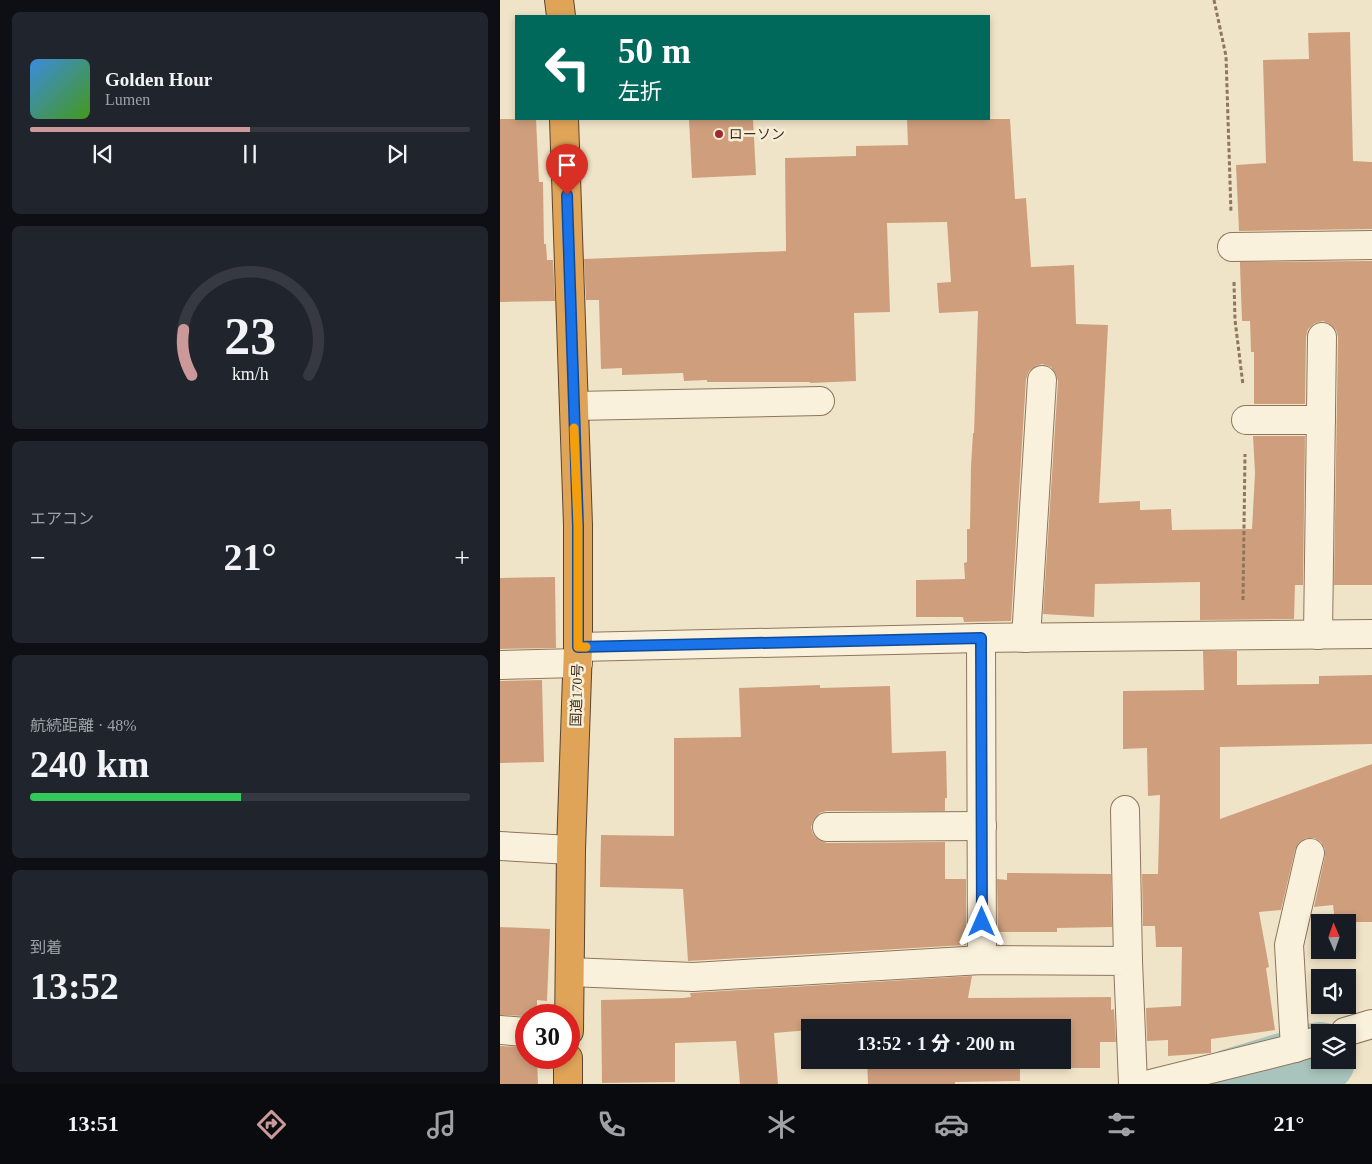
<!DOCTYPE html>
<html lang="ja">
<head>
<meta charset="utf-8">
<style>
  :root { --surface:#171b24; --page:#20242c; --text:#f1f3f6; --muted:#9ea1a6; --line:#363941; --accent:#cc999b }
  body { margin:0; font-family:"Times New Roman","Noto Sans JP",serif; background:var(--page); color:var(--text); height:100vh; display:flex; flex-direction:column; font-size:19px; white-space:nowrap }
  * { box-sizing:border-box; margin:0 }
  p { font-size:16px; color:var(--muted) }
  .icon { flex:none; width:28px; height:28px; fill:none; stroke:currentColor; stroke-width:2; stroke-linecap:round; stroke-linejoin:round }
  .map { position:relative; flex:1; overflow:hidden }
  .sheet { display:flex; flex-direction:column; gap:12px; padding:12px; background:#0d0f14; width:500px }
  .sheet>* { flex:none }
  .guide { position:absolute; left:15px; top:15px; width:475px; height:105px; border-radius:0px; box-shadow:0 2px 8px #0003; background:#00695c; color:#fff; overflow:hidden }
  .needle { width:32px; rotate:358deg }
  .fabs { position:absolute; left:811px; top:914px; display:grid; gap:10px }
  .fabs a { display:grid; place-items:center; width:45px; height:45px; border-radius:0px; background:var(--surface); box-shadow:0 2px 8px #0003; font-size:25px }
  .speed { position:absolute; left:15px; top:1004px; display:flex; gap:10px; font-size:25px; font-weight:700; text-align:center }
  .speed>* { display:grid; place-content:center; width:65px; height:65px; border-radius:50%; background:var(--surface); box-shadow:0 2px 8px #0003; line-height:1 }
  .speed .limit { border:8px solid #d22; background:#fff; color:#111 }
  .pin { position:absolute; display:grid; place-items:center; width:42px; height:42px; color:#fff; margin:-51px -21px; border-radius:50% 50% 50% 0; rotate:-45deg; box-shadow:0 0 5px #0007 }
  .pin .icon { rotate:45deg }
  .me { position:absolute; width:55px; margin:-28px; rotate:0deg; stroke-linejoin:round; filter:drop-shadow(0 0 4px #0008) }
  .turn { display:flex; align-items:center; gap:18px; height:105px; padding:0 20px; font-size:22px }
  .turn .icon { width:65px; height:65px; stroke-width:2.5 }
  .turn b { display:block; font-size:35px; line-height:42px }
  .big { font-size:38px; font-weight:800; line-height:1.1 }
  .sheet .tile { flex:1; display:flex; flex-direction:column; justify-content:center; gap:8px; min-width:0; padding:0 18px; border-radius:8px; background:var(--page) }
  .sheet .dial { align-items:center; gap:0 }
  .dial svg { height:130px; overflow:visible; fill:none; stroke:var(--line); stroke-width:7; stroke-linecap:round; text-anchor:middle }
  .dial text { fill:var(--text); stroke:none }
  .song { display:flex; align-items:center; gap:15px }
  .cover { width:60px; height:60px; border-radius:8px; background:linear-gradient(135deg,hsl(210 70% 55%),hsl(100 70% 35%)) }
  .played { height:5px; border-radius:2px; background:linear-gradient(90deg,var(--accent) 50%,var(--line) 50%) }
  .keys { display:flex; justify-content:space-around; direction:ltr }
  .heat { display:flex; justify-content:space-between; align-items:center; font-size:28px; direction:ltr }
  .charge { height:8px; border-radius:4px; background:linear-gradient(90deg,#34c759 48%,var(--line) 0) }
  .trip { position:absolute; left:301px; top:1019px; width:270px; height:50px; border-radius:0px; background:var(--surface); box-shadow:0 2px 8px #0003; font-weight:800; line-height:50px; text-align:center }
  .tabs { display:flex; height:80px; justify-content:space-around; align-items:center; background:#090b0e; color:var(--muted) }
  .tabs .icon { width:35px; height:35px }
  .tabs .active { color:var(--accent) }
  .tabs b { font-size:22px; color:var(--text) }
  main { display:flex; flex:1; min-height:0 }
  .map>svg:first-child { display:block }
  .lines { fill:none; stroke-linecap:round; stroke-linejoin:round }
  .river { stroke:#a9c4bc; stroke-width:72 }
  .building { fill:#cf9f7d }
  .minor-casing { stroke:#8d765c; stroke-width:30 }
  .highway-casing { stroke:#5b4430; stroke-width:30 }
  .path { stroke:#8d765c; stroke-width:3; stroke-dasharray:4 2.5; stroke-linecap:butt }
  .minor { stroke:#faf1dc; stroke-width:28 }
  .highway { stroke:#e0a458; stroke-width:28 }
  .route-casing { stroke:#114b97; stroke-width:12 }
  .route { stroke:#1a73e8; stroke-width:9 }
  .slow { stroke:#f59e0b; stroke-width:9 }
  .poi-dot { fill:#9e2a2b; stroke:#f7eed8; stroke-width:2 }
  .labels { text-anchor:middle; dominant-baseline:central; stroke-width:5; stroke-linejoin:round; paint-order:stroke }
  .poi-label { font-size:14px; fill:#3d2e20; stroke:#f7eed8; text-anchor:start }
  .street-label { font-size:14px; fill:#3d2e20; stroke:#f7eed8 }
</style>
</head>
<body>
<main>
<section class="sheet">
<div class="tile">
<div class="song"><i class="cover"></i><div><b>Golden Hour</b><p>Lumen</p></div></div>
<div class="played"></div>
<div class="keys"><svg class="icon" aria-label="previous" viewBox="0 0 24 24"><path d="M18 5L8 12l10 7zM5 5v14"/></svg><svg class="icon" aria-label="pause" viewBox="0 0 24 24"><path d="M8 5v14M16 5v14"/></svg><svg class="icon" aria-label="next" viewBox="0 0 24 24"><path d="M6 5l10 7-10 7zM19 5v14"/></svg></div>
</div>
<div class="tile dial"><svg viewBox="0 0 100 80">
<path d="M14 69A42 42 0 1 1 86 69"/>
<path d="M14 69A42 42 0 0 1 9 41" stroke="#cc999b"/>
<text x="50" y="56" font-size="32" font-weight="700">23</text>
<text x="50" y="72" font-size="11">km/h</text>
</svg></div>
<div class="tile"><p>エアコン</p>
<div class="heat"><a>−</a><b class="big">21°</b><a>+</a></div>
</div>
<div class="tile"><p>航続距離 · 48%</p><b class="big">240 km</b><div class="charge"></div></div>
<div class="tile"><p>到着</p><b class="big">13:52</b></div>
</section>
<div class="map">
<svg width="872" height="1084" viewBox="0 0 872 1084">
  <rect width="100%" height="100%" fill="#f0e4c8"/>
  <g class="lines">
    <path class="river" d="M734 1084 820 1058"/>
  </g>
  <g class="building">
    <path d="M850 32 853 161 872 162V229L739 231 736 165 766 163 763 60 809 59 808 33Z"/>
    <path d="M0 119H36L39 182H43L44 244H46L47 260H53L55 301 0 302Z"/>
    <path d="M189 119H253L256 175 192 178Z"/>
    <path d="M407 119H510L515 199 526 198 531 267 574 265 576 324 608 325 599 503 640 501V510L671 509 672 530 752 529 755 473 753 436H805L803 585H795L794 619 700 620V582L595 584 594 617 543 614 558 381 556 374 551 367 542 364 536 366 529 371 526 379 511 621 464 622 463 617H416V580L465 579 464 563 467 562V529H470L471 466 473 433H474L478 311 439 313 437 283 451 282 447 222 387 223 390 312 354 313 356 381 310 383V382H207V380L184 381 183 373 122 375V368L101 369 99 300H86L84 259 286 251 285 158 356 156V146L408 145Z"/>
    <path d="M872 261V585H834L838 337 836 330 830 324 823 321 815 323 808 329 806 337 805 404H754V352H751L750 321H742L740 266V262Z"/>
    <path d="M55 577 56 648 0 649V578Z"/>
    <path d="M703 651H737V685L819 684V676L872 675V744L720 747V819L872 764V922H835L833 905 814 907 825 856V849L821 842 814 838H806L799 842 795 850 781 910 759 912 769 967 766 968 775 1030 711 1039V1053L668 1056V1040L647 1041 646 1008 681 1006 682 947H656L655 926H643L642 874H658L660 795 648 796 647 748 623 749V691L704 690Z"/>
    <path d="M42 680 44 762 0 763V681Z"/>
    <path d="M320 685V688L390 686 392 753 446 751 447 798H445V811H326L320 813 314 819 311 827 313 834 319 840 327 843 445 842V879H466V945L188 961 183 889 100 887 101 835 174 836V738L241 737 239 688Z"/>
    <path d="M507 873 611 874 612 927 557 928V932H498L497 879 507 880Z"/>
    <path d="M0 927 50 929 47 1001 37 1000V1015H26V1016L0 1015Z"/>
    <path d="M472 976 468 998 611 997V1010L614 1009 616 1042H600V1068H520V1081L455 1082V1084H368L367 1060H562V1028H365V1026L310 1028V1030L274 1033 278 1084H240L236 1041 175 1043V1082L102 1083 101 1000 183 998 191 997 190 993Z"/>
    <path d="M0 1046 26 1047V1058H37L38 1084H0Z"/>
  </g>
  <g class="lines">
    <g class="minor-casing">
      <g id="minor">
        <path d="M732 247 872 245"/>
        <path d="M74 406 320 401"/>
        <path d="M746 420H821"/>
        <path d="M818 635 822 337"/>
        <path d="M481 638 482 960"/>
        <path d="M526 638 542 380"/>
        <path d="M78 647 481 638 872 634"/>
        <path d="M0 665 78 663"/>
        <path d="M625 810 628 961"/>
        <path d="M327 827 482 826"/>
        <path d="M0 846 71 850"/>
        <path d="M70 972 193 977 482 960 628 961 633 1084"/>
        <path d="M0 1030 26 1032"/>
        <path d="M845 1032 872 1024"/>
        <path d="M795 1048 789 945 810 853"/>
        <path d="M650 1084 795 1048 820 1040"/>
      </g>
    </g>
    <g class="highway-casing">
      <g id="highway">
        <path d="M59 0 61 16"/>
        <path d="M64 119 78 525V647L71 850 69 1031"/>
        <path d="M68 1084V1058"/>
      </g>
    </g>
    <g class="path">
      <path d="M714 0 726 56 731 213"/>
      <path d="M734 282 735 320 743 385"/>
      <path d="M743 600 745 454"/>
    </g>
    <use href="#minor" class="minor"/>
    <use href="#highway" class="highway"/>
  </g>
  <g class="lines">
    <g class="route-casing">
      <path id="route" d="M67 195 78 526V647L481 638 482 922"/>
    </g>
    <use href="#route" class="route"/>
    <path class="slow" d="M74 428 78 526V647H86"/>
  </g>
  <circle class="poi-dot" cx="219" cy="134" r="5"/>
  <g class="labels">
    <g class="poi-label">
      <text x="229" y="134">ローソン</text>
    </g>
    <g class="street-label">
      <text transform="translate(77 695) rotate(-88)">国道170号</text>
    </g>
  </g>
</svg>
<div class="fabs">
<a><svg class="needle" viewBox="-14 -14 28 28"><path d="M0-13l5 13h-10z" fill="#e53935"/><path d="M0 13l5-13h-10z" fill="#9ea1a6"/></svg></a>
<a><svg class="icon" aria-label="sound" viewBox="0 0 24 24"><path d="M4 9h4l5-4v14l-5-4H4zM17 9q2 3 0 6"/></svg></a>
<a><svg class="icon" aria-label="layers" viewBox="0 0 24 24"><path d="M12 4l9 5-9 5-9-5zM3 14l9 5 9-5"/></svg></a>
</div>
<div class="speed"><div class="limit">30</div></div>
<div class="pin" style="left:67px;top:195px;background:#d93025"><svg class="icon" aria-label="arrive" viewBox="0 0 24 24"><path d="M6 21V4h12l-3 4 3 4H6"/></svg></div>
<svg class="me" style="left:482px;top:922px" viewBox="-20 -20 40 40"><path d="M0-17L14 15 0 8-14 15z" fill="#1a73e8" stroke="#fff" stroke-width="4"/></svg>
<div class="trip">13:52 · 1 分 · 200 m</div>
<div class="guide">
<div class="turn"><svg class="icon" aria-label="left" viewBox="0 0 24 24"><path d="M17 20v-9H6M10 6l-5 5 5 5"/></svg><div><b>50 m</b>左折</div></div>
</div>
</div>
</main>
<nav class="tabs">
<b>13:51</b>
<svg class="icon active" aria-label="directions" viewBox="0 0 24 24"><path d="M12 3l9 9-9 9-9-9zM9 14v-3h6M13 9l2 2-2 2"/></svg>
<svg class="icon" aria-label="music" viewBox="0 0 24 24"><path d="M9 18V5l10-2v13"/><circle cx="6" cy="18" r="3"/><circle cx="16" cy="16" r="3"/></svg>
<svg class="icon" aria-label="phone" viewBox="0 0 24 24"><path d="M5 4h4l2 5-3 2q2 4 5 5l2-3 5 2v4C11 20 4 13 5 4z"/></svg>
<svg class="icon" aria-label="climate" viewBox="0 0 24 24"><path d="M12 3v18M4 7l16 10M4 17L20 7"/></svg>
<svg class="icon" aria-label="car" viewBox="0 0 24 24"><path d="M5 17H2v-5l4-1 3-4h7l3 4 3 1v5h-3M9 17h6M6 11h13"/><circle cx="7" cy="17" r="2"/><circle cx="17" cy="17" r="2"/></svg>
<svg class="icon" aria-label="filters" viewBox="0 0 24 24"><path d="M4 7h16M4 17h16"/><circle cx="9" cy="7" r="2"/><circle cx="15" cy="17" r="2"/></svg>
<b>21°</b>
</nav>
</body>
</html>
